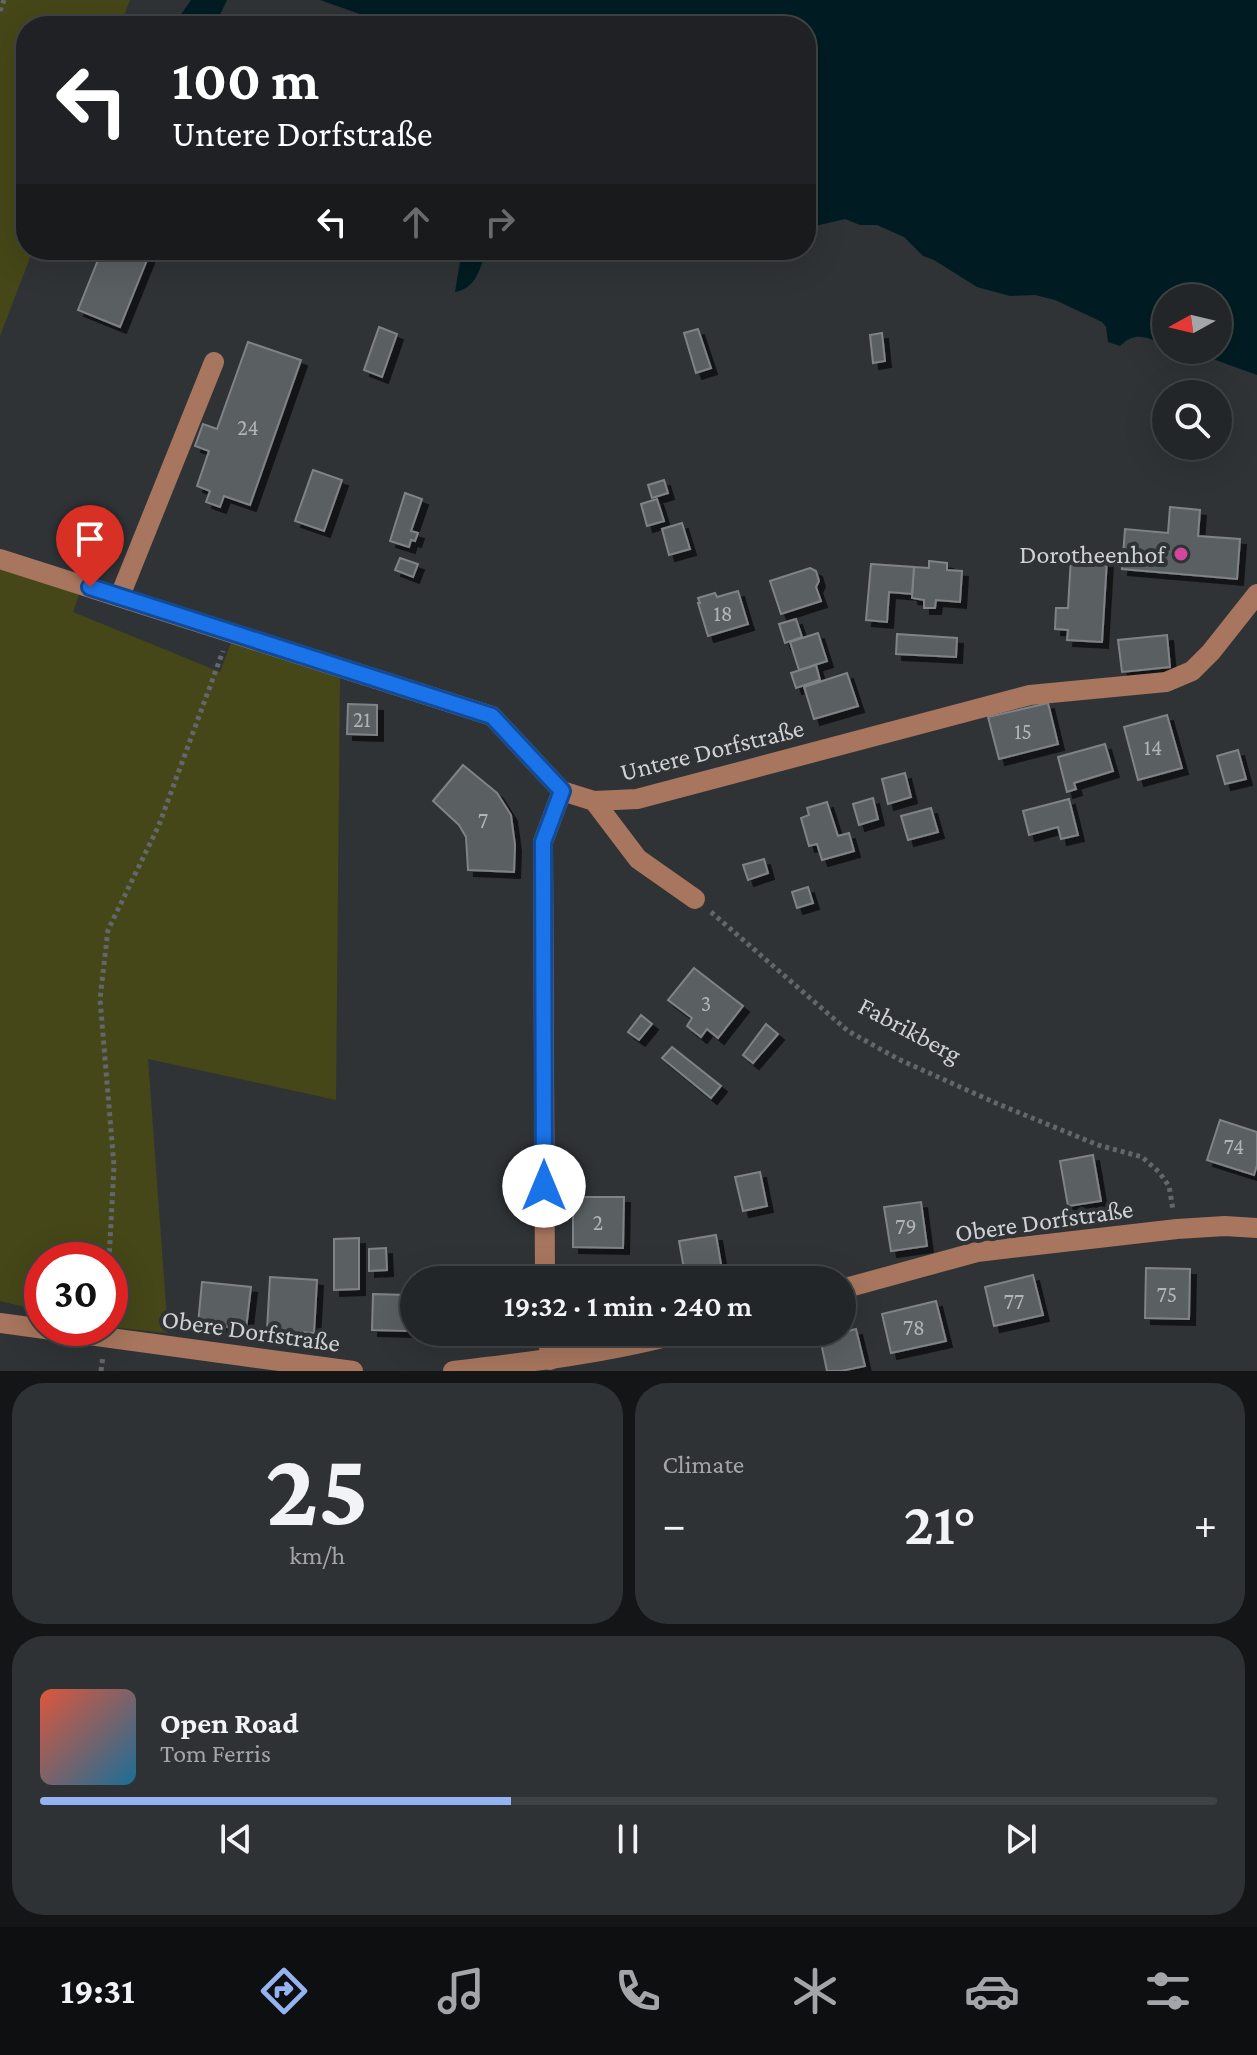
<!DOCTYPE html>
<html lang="en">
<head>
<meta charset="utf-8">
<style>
  :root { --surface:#232628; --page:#2f3234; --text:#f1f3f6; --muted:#a3a5a8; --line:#404345; --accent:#95b2f1 }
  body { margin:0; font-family:"Crimson Pro",serif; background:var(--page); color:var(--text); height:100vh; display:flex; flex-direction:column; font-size:30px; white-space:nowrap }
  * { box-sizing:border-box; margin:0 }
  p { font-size:26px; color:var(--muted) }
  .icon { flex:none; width:44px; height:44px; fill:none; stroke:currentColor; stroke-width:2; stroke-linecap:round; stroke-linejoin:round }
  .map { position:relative; height:1371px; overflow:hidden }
  .details { display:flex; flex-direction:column; gap:12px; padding:12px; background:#131516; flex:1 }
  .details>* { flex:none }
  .guide { position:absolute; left:16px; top:16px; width:800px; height:244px; border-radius:32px; box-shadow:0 8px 32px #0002,0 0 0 2px var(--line); background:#202124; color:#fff; overflow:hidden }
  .needle { width:52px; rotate:262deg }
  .controls { position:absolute; left:1152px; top:284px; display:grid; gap:16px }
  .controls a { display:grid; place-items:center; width:80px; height:80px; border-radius:50%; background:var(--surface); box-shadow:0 8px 32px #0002,0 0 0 2px var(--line); font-size:40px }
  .speed { position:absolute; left:24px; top:1242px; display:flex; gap:16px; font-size:40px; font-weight:700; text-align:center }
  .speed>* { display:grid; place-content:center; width:104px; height:104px; border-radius:50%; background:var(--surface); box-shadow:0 8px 32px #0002,0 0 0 2px var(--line); line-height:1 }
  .speed .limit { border:12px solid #d22; background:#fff; color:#111 }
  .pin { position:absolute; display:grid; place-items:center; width:68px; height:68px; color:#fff; margin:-82px -34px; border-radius:50% 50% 50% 0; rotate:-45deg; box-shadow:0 0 8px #0007 }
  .pin .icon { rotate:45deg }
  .me { position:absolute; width:88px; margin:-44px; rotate:0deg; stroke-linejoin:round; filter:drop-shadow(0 0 6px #0008) }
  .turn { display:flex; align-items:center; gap:28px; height:168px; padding:0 24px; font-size:36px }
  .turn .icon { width:104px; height:104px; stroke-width:2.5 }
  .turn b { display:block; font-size:56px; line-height:68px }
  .lanes { display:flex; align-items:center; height:76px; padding:0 24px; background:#0003; justify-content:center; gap:40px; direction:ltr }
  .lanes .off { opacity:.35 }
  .big { font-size:60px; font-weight:600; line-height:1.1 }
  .details .card { flex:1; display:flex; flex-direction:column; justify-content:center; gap:12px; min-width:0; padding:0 28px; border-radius:32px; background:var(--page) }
  .details .dial { align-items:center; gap:0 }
  .dial b { font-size:104px; line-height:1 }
  .song { display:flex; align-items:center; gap:24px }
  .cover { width:96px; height:96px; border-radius:12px; background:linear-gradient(135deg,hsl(10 70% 55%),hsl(200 70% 35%)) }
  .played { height:8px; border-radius:4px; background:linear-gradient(90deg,var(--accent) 40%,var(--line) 40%) }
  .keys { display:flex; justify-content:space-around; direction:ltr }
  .heat { display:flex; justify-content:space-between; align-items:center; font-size:44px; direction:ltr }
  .details .tiles { flex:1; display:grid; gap:12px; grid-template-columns:1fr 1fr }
  .card:last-child { grid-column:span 2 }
  .trip { position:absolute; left:400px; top:1266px; width:456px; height:80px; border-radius:40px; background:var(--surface); box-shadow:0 8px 32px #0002,0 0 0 2px var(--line); font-weight:600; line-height:80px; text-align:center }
  .tabs { display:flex; height:128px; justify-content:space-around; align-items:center; background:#0e0f10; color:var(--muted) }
  .tabs .icon { width:56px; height:56px }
  .tabs .active { color:var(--accent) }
  .tabs b { font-size:36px; color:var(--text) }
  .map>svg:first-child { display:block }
  .green { fill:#454718 }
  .water { fill:#001c22 }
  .building { fill:#5a5e62; stroke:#7f8387; stroke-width:2; filter:url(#shadow) }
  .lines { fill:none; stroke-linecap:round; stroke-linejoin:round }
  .path { stroke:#64676a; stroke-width:5; stroke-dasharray:4 4; stroke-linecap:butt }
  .minor { stroke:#a8765e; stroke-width:20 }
  .route-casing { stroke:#114b97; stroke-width:20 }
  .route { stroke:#1a73e8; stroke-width:14 }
  .hotel-dot { fill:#d1479c; stroke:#2f3336; stroke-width:3 }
  .labels { text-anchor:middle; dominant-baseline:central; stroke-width:8; stroke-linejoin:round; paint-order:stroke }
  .number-label { font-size:22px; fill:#b2b4b7 }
  .poi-label { font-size:26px; fill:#cfd1d3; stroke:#2f3336; text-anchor:end }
  .street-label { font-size:26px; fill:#cfd1d3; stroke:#2f3336 }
</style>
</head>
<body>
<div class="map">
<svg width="1257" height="1371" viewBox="0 0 1257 1371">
  <defs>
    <filter id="shadow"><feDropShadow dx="6" dy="6" stdDeviation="0" flood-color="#0009"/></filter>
  </defs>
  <rect width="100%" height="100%" fill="#2f3336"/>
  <g class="green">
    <path d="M0 0H130L120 26H26V250H33L0 336Z"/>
    <path d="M0 564 80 592 73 612 220 672 233 638 340 675 336 1100 148 1059 168 1333 110 1327V1260H42V1311L0 1301Z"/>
  </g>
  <g class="water">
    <path d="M191 0H227L217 21 216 26H173Z"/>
    <path d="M320 0H1257V375L1213 359 1180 350H1218V298H1166V346C1149 338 1136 330 1120 346L1108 342 1106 327 1102 322 1055 300 1035 295 1010 296 977 287 934 260 923 256 904 237 877 225H860L845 219 815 226 806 221V26H394Z"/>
    <path d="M462 250H487C479 269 477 288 455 292Z"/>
  </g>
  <g class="building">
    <path d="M102 250H151L120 327 78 310Z"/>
    <path d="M379 327 397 334 382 377 364 370Z"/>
    <path d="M698 329 711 368 696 373 684 333Z"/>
    <path d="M882 333 885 361 873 363 870 335Z"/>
    <path d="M248 342 301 360 250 505 224 496 220 507 206 502 210 491 197 486 209 451 195 446 203 424 217 429Z"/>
    <path d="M313 470 342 480 324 531 295 521Z"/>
    <path d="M664 480 668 493 652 498 648 485Z"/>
    <path d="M405 493 422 499 411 531 418 533 415 541 411 540 409 547 390 541Z"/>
    <path d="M657 499 664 521 647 526 641 504Z"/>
    <path d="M1170 507 1200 510 1198 536 1240 539 1237 579 1122 569 1125 529 1168 533Z"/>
    <path d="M682 523 690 549 669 555 662 529Z"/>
    <path d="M1071 557 1107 559 1102 642 1067 640 1068 630 1055 629 1056 608H1068Z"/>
    <path d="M400 558 418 564 413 577 395 570Z"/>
    <path d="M929 561 947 563V570L962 571 960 602 936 600 935 608H924V600L912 598 914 567 929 568Z"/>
    <path d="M871 564 914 567 912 594 889 592 887 622 866 620Z"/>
    <path d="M810 568 816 571 819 581 816 587 821 601 781 614 770 581Z"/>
    <path d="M738 591 748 624 708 636 698 603H700L698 598 715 593 717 597Z"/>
    <path d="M796 619 802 637 785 643 779 624Z"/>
    <path d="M818 633 827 661 799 670 790 642Z"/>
    <path d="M897 634 957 638 956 657 896 654Z"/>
    <path d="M1167 635 1170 667 1122 672 1118 640Z"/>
    <path d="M816 665 820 680 796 688 791 673Z"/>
    <path d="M847 673 858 706 814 719 804 687Z"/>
    <path d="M1048 703 1058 744 999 759 988 717Z"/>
    <path d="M348 704 377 705V735L347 734Z"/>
    <path d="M1167 715 1182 768 1138 780 1124 727Z"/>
    <path d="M1105 744 1113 771 1074 783 1076 789 1067 792 1058 757Z"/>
    <path d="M1238 750 1246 779 1225 784 1217 756Z"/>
    <path d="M463 765 497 793 511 815 515 845 514 872 468 870 466 837 459 825 433 801Z"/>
    <path d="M905 773 911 797 888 804 882 779Z"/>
    <path d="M873 798 878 819 859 825 853 804Z"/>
    <path d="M1069 799 1078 835 1061 839 1058 827 1029 835 1023 811Z"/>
    <path d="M827 802 838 836 849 833 854 851 822 860 817 844 809 846 801 818 809 815 807 808Z"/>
    <path d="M931 808 938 832 908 840 901 816Z"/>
    <path d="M764 859 768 873 748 880 743 865Z"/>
    <path d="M808 887 813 903 797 908 792 892Z"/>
    <path d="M694 968 743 1006 718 1038 707 1029 701 1037 687 1026 692 1018 668 1000Z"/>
    <path d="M641 1015 652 1024 639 1040 628 1032Z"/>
    <path d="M766 1024 778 1034 753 1063 743 1055Z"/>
    <path d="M672 1047 721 1086 711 1098 662 1058Z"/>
    <path d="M1220 1120 1257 1132V1165L1254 1175 1207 1160Z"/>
    <path d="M1093 1155 1101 1201 1068 1206 1060 1161Z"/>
    <path d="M760 1172 767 1206 743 1211 735 1177Z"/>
    <path d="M573 1197H624L623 1248 573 1247Z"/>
    <path d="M921 1202 927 1246 891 1251 884 1207Z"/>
    <path d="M716 1235 723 1276 700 1280H686L679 1241Z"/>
    <path d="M359 1238V1289L334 1290V1239Z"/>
    <path d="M386 1248 387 1270 369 1271V1249Z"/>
    <path d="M1146 1268 1190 1269 1189 1319 1145 1318Z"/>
    <path d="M1033 1275 1043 1315 994 1326 985 1287Z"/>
    <path d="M270 1277 317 1280 314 1333 267 1330Z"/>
    <path d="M483 1277 484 1280H446V1278Z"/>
    <path d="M202 1282 251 1287 246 1329 198 1324Z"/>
    <path d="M373 1294 409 1295 408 1331 372 1330Z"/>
    <path d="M936 1301 946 1341 891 1353 882 1314Z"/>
    <path d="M856 1329 865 1366 841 1371H827L820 1338Z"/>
  </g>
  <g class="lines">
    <g class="path">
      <path d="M0 11 4 0"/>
      <path d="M711 912 848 1031 898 1059 998 1104 1098 1145 1142 1157 1159 1172 1169 1186 1173 1210"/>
      <path d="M109 1260 114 1166 100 999 108 930 159 825 223 651"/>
      <path d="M101 1371 103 1356"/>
    </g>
    <g class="minor">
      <path d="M0 559 492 716 562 791 594 801 637 799 1030 695 1166 682 1192 671 1211 652 1257 594"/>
      <path d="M120 596 214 362"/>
      <path d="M594 801 638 859 695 899"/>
      <path d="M545 1280 543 842 562 791"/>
      <path d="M842 1289 977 1252 1177 1229 1225 1226 1257 1228"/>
      <path d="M0 1323 353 1371"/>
      <path d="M548 1332 550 1360"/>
      <path d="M453 1371C531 1362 609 1353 685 1332"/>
    </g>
  </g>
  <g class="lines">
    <g class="route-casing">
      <path id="route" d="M90 587 492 716 562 791 543 842 544 1186"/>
    </g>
    <use href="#route" class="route"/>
  </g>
  <circle class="hotel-dot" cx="1181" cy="554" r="8"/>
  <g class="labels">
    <g class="number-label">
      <text x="248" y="427">24</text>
      <text x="723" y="613">18</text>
      <text x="362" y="719">21</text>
      <text x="1023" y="731">15</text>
      <text x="1153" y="747">14</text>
      <text x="483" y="820">7</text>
      <text x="706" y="1003">3</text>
      <text x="1234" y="1146">74</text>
      <text x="598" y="1222">2</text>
      <text x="906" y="1226">79</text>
      <text x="1167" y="1294">75</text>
      <text x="1014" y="1301">77</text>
      <text x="914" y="1327">78</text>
    </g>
    <g class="poi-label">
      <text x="1165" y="554">Dorotheenhof</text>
    </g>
    <g class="street-label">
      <text transform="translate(712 750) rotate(-14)">Untere Dorfstraße</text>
      <text transform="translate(910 1030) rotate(28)">Fabrikberg</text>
      <text transform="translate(1044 1221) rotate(-8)">Obere Dorfstraße</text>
      <text transform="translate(251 1331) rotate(8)">Obere Dorfstraße</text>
    </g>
  </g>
</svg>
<div class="controls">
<a><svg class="needle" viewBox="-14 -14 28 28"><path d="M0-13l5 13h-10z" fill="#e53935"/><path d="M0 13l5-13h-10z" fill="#a3a5a8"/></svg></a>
<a><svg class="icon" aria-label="search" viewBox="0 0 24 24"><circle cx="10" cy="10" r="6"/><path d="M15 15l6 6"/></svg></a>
</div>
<div class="speed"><div class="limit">30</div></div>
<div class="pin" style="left:90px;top:587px;background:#d93025"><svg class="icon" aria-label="arrive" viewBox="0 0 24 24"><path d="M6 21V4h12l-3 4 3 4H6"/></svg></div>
<svg class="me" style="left:544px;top:1186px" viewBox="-20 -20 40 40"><circle r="19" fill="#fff"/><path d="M0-13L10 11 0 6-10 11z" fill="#1a73e8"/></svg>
<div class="trip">19:32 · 1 min · 240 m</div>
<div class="guide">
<div class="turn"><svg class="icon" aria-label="left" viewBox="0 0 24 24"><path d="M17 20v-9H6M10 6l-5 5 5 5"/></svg><div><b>100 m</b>Untere Dorfstraße</div></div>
<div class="lanes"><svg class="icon" aria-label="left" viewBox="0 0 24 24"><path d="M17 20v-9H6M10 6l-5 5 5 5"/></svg><svg class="icon off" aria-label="ahead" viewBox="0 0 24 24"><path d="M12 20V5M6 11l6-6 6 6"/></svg><svg class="icon off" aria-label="right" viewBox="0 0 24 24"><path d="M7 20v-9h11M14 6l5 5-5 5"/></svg></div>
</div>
</div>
<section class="details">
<div class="tiles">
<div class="card dial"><b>25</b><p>km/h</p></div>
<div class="card"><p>Climate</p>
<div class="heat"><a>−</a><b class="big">21°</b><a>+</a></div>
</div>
<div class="card">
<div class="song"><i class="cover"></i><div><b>Open Road</b><p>Tom Ferris</p></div></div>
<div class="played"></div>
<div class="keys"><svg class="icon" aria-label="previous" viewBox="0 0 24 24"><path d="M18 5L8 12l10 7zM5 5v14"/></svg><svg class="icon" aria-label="pause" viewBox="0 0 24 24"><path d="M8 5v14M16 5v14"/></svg><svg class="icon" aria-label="next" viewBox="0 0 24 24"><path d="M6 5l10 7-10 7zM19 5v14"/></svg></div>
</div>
</div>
</section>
<nav class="tabs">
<b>19:31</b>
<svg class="icon active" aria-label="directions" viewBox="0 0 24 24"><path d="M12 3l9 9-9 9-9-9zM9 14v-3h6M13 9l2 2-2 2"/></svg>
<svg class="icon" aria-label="music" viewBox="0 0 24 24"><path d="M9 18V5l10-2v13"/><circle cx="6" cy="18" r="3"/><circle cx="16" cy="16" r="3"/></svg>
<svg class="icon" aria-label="phone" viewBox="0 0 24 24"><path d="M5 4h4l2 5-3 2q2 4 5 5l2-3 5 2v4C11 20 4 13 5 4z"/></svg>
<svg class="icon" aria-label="climate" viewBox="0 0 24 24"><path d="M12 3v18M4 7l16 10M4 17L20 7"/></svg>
<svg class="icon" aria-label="car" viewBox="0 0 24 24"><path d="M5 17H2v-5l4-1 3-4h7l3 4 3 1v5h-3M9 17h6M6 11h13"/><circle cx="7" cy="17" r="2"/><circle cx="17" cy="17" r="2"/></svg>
<svg class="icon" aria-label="filters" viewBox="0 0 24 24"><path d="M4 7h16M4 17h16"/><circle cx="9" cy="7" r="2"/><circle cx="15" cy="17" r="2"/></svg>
</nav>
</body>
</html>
